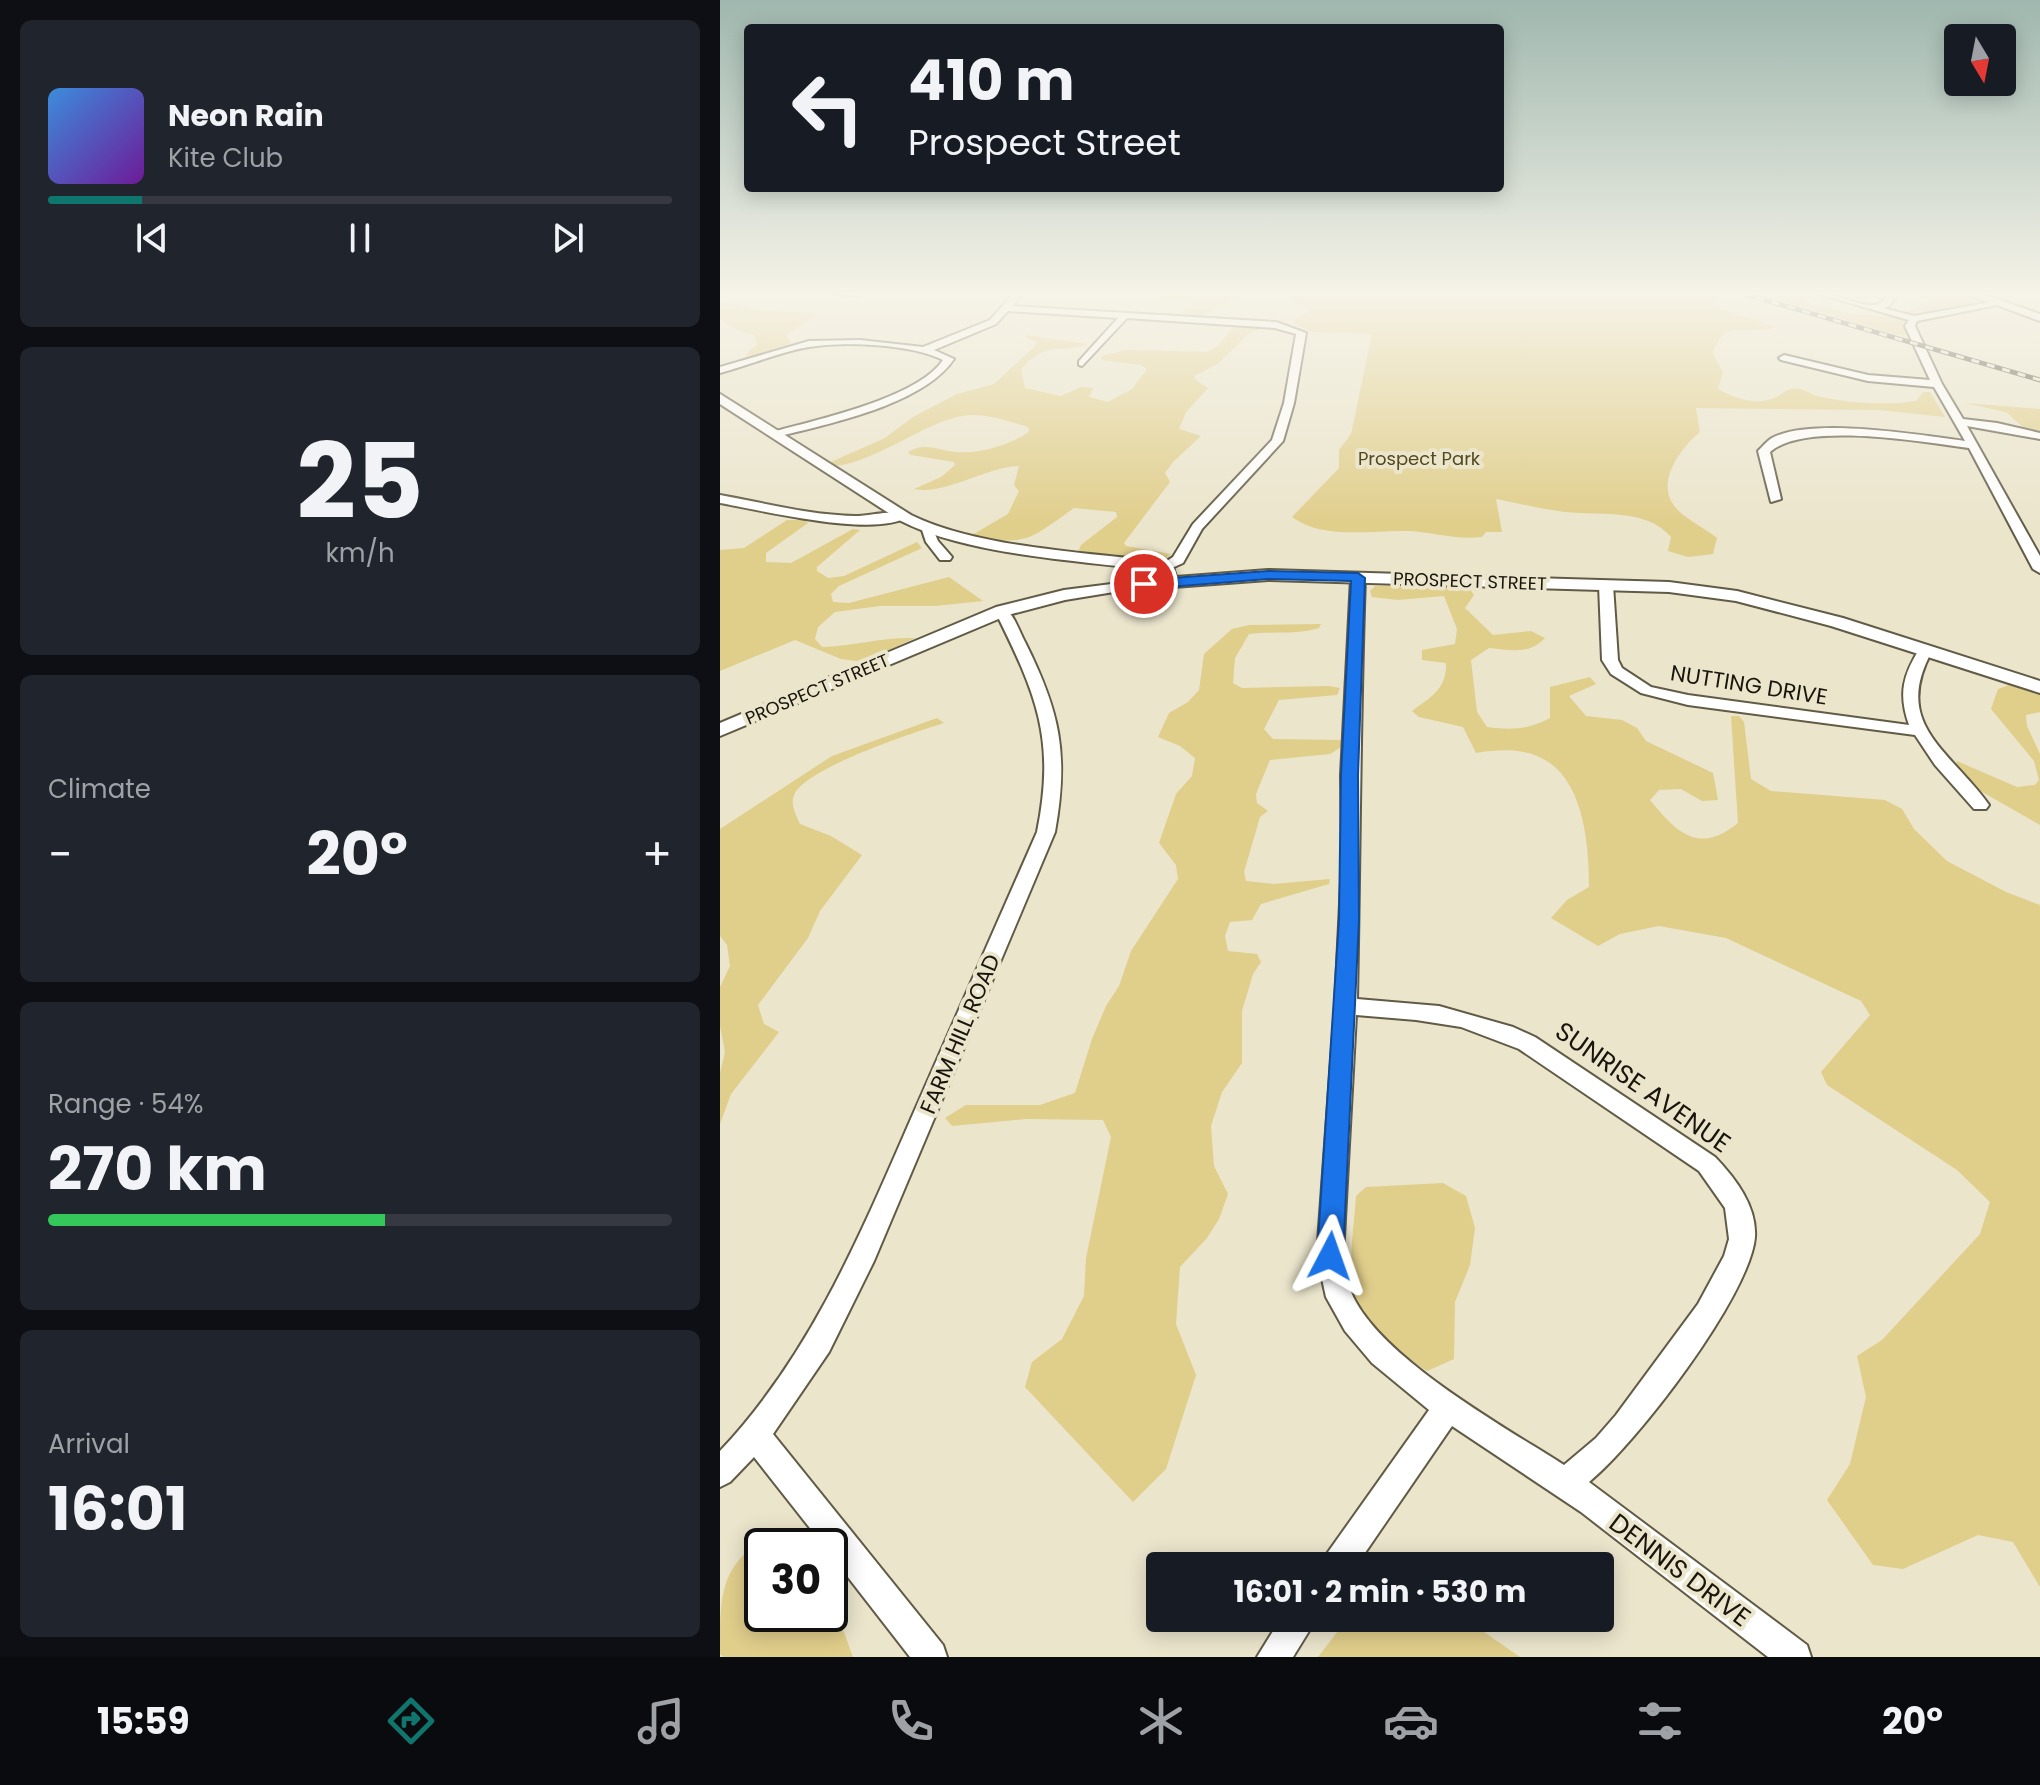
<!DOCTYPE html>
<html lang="en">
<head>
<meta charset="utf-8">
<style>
  :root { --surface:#171b24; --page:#20242c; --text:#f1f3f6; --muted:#9ea1a6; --line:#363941; --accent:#0f766e }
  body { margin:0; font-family:Poppins,sans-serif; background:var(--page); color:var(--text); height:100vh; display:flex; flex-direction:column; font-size:30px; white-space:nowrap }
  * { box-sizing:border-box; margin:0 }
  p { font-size:26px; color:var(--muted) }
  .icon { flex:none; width:44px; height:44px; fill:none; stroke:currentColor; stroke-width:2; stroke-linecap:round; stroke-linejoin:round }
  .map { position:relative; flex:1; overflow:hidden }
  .side { display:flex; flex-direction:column; gap:20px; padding:20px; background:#0d0f14; width:720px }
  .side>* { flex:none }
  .hud { position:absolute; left:24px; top:24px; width:760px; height:168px; border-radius:8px; box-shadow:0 4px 20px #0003; background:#171b24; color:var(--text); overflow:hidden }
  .needle { width:52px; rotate:170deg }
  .fabs { position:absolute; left:1224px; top:24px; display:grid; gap:16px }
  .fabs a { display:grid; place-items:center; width:72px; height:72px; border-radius:8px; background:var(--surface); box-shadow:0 4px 20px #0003; font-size:40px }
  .speed { position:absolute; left:24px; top:1528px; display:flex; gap:16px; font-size:40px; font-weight:700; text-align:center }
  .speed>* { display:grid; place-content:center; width:104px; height:104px; border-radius:50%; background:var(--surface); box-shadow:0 4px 20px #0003; line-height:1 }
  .speed .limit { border:4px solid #111; border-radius:12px; background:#fff; color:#111 }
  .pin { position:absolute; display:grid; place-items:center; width:68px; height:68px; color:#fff; margin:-34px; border:4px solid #fff; border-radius:50%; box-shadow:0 2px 8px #0007 }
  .me { position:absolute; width:88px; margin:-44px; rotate:4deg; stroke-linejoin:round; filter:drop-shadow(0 0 6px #0008) }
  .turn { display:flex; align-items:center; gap:28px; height:168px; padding:0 32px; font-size:36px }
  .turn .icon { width:104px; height:104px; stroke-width:2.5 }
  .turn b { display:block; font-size:56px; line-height:68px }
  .big { font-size:60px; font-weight:700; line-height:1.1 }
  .side .widget { flex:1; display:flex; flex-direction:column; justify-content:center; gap:12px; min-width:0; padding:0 28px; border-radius:12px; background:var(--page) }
  .side .dial { align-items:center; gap:0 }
  .dial b { font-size:104px; line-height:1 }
  .song { display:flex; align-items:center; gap:24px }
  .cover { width:96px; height:96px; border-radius:12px; background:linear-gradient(135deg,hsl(210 70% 55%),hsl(280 70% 35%)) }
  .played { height:8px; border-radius:4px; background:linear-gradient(90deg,var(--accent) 15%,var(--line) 15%) }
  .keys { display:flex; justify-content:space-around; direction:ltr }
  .heat { display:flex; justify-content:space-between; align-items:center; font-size:44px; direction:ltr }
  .charge { height:12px; border-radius:6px; background:linear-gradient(90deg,#34c759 54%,var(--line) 0) }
  .trip { position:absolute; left:426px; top:1552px; width:468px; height:80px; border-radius:8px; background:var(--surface); box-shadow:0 4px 20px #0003; font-weight:700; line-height:80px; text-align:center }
  .tabs { display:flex; height:128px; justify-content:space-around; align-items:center; background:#090b0e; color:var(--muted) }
  .tabs .icon { width:56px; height:56px }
  .tabs .current { color:var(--accent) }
  .tabs b { font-size:36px; color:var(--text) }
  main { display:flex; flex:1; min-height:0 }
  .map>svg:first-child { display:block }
  .green { fill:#e0ce8b }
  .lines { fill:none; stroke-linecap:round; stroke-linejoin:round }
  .minor-casing { stroke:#615b46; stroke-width:4 }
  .major-casing { stroke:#615b46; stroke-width:4 }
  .minor { fill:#fff; fill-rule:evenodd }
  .major { fill:#fff; fill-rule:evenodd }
  .rail-casing { stroke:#4a463a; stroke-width:5 }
  .rail { stroke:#ebe5cc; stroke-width:3; stroke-dasharray:8; stroke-linecap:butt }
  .route { fill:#1a73e8; stroke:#114b97; stroke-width:2 }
  .labels { text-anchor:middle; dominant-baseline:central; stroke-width:8; stroke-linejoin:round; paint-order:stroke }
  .far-park-label { font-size:18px; fill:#534920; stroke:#ebe5cc }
  .far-street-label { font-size:18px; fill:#18150d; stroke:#ebe5cc }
  .street-label { font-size:22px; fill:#18150d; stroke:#ebe5cc }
  .near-street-label { font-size:26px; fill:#18150d; stroke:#ebe5cc }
</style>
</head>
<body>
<main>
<section class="side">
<div class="widget">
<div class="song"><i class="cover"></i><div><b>Neon Rain</b><p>Kite Club</p></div></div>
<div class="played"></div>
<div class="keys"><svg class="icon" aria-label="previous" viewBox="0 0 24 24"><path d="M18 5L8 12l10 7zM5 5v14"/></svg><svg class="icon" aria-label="pause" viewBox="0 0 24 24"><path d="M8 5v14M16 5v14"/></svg><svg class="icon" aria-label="next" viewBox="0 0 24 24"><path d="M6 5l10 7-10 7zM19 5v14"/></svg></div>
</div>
<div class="widget dial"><b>25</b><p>km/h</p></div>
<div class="widget"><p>Climate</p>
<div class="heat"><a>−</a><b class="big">20°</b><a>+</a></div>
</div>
<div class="widget"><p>Range · 54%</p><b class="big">270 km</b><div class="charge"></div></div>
<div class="widget"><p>Arrival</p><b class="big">16:01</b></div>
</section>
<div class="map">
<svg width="1320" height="1657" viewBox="0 0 1320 1657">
  <rect width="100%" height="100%" fill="#ebe5cc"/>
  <g class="green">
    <path d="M455 293H525L481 317 459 315 476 301 475 297 432 301Z"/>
    <path d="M569 293H980L997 298 995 307 1056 327C1030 337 1004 315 993 354L1003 372 998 389C1014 398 1033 405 1052 399 1064 395 1065 386 1080 389 1086 390 1091 394 1097 396 1127 403 1166 406 1196 401L1203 392H1210L1225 417 1159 410 976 408 980 432C960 449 934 483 956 508 964 518 986 529 997 538L993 554 968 557 948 551 951 537C925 506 875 517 838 511 817 508 796 503 776 499L782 532H766L762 537C734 540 714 532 688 531 651 530 603 540 572 517L619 468V450L631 434 652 334 593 332 574 324V320L589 311 571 299Z"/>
    <path d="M1034 293H1052L1131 314 1178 317 1185 320 1188 335 1174 334Z"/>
    <path d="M1206 293H1238L1254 301V304L1193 316 1185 313 1209 301Z"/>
    <path d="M0 302 29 306 33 310 94 313 97 316 66 334 72 345 25 358 28 352 37 345 34 335C20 331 11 329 0 318Z"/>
    <path d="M520 325 539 327 538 330 528 334 498 364 474 376 477 381 488 388 466 412 459 429 481 436 453 462 445 473 450 482 404 543 406 546 451 554 443 561 358 552 361 545 397 517 396 512 354 508C310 539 310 544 256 539L252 535 288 514 299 491 294 485 299 466C266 467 223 496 194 489L221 477 235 465 234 462 191 455 188 452C205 441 220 451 237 452 261 454 289 445 309 432L308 427C291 422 271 415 253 415 215 414 161 461 115 466L111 462 165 438 193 417 237 394 274 384 315 346 316 341 306 338 307 335 368 344C337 355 329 339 301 369L305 388 341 396 361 387 373 388 369 397 388 402 412 389 427 369 421 365 381 360 382 356 405 350 487 352 498 346 514 326Z"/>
    <path d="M1244 403 1320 409V431L1305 429 1286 412Z"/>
    <path d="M67 520H84L88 523 46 553V562L71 563 133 529 140 530 97 567V571L108 578 124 576 197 542 202 548 119 586 111 594 113 602 129 603 229 577 263 601 215 606H160L115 612 98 627 95 639 102 647C134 646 163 637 195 638L143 662 121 659 75 640 0 671V550L24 548Z"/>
    <path d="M655 586H736L750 589 754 595 745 608 773 635 811 631 825 638C809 655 791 650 769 648L751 660 757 712 767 727C792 730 808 730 830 718V687L870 677 876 684 849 696 866 716 902 720 917 728 926 741 993 773 998 800 982 801 961 789 939 790 930 800C957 833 979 855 1018 823L1011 716H1019L1024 722 1031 779 1051 791 1165 800 1182 809 1194 829 1227 861 1286 892 1320 905V1593V1587L1293 1542 1258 1535 1183 1569 1153 1565 1107 1500 1130 1464 1146 1397 1137 1356 1162 1340 1260 1234 1270 1202 1237 1170 1107 1085 1101 1072 1150 1015 1141 1001 1006 938 939 926 900 934 878 946 831 918 847 900 869 887C869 845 864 774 817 756 797 748 777 750 756 753L743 727 699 717 692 711C711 697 727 689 726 663L702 660V650L735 644 737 629 724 596 678 600 652 597 650 591Z"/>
    <path d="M601 624 599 628C578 635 552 631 529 634L515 658 513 683 522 688 609 686 620 688 617 695 559 700 544 729 553 739 622 740 623 746 610 754 550 760 536 794 537 803 548 811 540 817 524 872 526 881 554 884 610 879 609 884 541 904 532 920 510 922 505 936 508 951 537 954 541 962 533 974 522 1011V1063L502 1092 491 1126 494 1166 508 1194 499 1219 487 1238 460 1267 456 1324 476 1375 446 1469 413 1502 305 1387 312 1362 342 1339 364 1296 366 1258 391 1137 383 1120 306 1119 232 1126 225 1118 246 1105H320L355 1093 372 1039 386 1006 399 986 411 951 458 879 456 865 439 843 456 794 472 776 475 758 460 746 438 737 449 713 468 702 479 690 484 654 512 629 529 625Z"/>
    <path d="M1289 685 1320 695V712L1306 715 1307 726 1320 754V825L1257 789 1235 765 1237 761 1297 787 1315 785 1319 780 1314 761 1271 709 1278 689Z"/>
    <path d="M217 718 224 723C195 732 85 768 74 795 70 805 76 815 80 824L111 836 142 855 100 911 88 938 38 1005 44 1024 59 1032 11 1094 0 1124V1073L5 1052 0 1026V987L10 966 7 945 0 936V829L112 756Z"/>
    <path d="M723 1183 746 1196 755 1228 750 1265 735 1302 734 1359 707 1371C691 1360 670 1348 657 1334 620 1294 633 1245 636 1196L646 1187Z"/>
    <path d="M51 1532 62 1546H42V1614H110V1609L121 1624 133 1657H3L0 1654C0 1590 0 1568 51 1532Z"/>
    <path d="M628 1618H744L800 1657H598Z"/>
  </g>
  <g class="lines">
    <g class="minor-casing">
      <g id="minor">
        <path d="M106 293H143L139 296Z"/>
        <path d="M294 293H303L292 306 556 322 586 333 574 403 563 441 482 529 463 563 443 572 436 568 453 557 473 524 552 440 564 403 576 334 555 328 407 318 362 366 359 365V361L398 318 288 311 276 324 214 350 234 359C203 405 108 424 56 437L52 436V432C96 420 198 398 223 360 192 344 124 341 89 347 59 352 30 365 0 373V367L89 341 140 340 203 347 270 320Z"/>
        <path d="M1095 293C1115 293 1137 306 1154 305 1162 304 1166 298 1170 293H1179L1169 306 1163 308 1194 316 1277 301V305L1197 321 1195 326 1222 384 1243 419 1277 423 1320 433V439L1247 426 1320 556V573L1313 569 1249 448C1203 442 1084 421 1050 452L1061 499 1051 502 1038 451C1042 447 1047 441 1052 438 1092 417 1199 435 1245 441L1214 387 1148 381 1061 360 1059 358 1064 355 1148 375 1210 380 1185 326 1189 320Z"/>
        <path d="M0 495C45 503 89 515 135 516 150 516 178 508 189 516 157 539 40 510 0 503Z"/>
        <path d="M204 527H212L218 541 232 557 230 560H220L206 542 202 530Z"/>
        <path d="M638 574 645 578C640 718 640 858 637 999L719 1006 793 1027 815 1037 995 1157C1015 1178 1037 1206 1035 1237 1030 1296 916 1444 869 1482L1087 1645 1091 1657H1048L861 1512 732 1426 636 1566H601L606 1555 709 1410 652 1363 625 1331 606 1297 597 1256 615 1006 622 863 621 775 631 578ZM636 1015 696 1020 741 1027 799 1049 979 1171 1005 1208 1009 1239 1004 1256 978 1304 896 1415 876 1438 844 1465C785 1427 658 1357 631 1292 626 1281 625 1268 623 1256Z"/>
        <path d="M886 581 893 585 898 660 902 668 931 687 968 695 1189 725C1178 694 1183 675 1200 648H1210L1212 651C1171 725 1231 751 1269 805L1266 809H1254L1215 765 1195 735 968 705 921 693 891 674 882 660 879 585Z"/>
        <path d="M282 607C293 611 299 631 305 642 340 712 349 754 335 832L154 1261 109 1352 53 1434 223 1645 227 1657H190L110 1554V1546H104L34 1457 10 1482 0 1487V1451C89 1357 139 1238 190 1121 232 1025 275 928 317 832 336 738 316 694 275 611Z"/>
        <path d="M561 1618H597L573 1657H537Z"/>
      </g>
    </g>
    <g class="major-casing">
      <g id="major">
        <path d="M1244 293H1260L1320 314V321Z"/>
        <path d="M0 394 191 515C258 548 366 552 441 562L453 567 456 577 548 570 949 582 1017 591 1123 618 1320 681V693L1111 626 1016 601 949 592 548 580 400 591 345 600 288 615 0 736V723L276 607 344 590 439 578 437 571C359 560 250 556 181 521L0 404Z"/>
      </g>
    </g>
    <use href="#minor" class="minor"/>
    <use href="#major" class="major"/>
    <g class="rail-casing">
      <path id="rail" d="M1021 293 1320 380"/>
    </g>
    <use href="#rail" class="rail"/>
  </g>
  <linearGradient id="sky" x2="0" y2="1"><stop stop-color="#9fb7ae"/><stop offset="0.56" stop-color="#f6f3e8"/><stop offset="1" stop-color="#f6f3e8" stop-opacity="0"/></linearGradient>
  <rect width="1320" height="525" fill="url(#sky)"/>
  <path class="route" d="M548 571 638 573 645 578 638 775 639 920 623 1256 619 1265 610 1268 601 1265 597 1256 619 920 621 775 631 581 548 579 424 589 417 584 424 580Z"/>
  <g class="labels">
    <g class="far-park-label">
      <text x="699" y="458">Prospect Park</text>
    </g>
    <g class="far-street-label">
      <text transform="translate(750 581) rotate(2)">PROSPECT STREET</text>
      <text transform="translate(97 689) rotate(-23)">PROSPECT STREET</text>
    </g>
    <g class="street-label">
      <text transform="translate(1029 685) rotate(9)">NUTTING DRIVE</text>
      <text transform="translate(240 1034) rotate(-67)">FARM HILL ROAD</text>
    </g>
    <g class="near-street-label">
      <text transform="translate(923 1087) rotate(35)">SUNRISE AVENUE</text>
      <text transform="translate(960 1570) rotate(37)">DENNIS DRIVE</text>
    </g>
  </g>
</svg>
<div class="fabs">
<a><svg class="needle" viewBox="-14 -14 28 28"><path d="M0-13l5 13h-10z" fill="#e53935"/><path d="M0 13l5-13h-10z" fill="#9ea1a6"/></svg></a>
</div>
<div class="speed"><div class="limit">30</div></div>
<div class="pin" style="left:424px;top:584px;background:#d93025"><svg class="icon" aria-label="arrive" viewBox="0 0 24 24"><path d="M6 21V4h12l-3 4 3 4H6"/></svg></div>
<svg class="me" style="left:610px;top:1256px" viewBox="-20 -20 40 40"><path d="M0-17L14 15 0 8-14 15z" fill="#1a73e8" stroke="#fff" stroke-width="4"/></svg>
<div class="trip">16:01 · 2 min · 530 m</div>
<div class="hud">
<div class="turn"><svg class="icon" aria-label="left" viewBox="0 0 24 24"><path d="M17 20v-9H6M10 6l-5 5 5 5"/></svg><div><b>410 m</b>Prospect Street</div></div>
</div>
</div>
</main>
<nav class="tabs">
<b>15:59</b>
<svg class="icon current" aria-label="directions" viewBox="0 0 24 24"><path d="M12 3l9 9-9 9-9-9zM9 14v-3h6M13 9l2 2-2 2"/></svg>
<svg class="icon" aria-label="music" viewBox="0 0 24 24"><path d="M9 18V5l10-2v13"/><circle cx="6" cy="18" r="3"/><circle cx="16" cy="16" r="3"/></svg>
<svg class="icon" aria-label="phone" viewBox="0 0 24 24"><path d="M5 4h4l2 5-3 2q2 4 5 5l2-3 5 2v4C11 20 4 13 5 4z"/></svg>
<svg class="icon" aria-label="climate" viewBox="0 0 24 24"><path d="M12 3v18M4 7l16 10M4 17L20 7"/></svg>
<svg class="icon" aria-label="car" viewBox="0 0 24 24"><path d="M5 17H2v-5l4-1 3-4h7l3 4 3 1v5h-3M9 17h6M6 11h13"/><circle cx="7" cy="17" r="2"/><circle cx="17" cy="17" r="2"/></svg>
<svg class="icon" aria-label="filters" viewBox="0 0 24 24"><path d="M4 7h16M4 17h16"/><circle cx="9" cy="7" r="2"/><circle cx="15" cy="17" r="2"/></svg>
<b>20°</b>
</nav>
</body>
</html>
